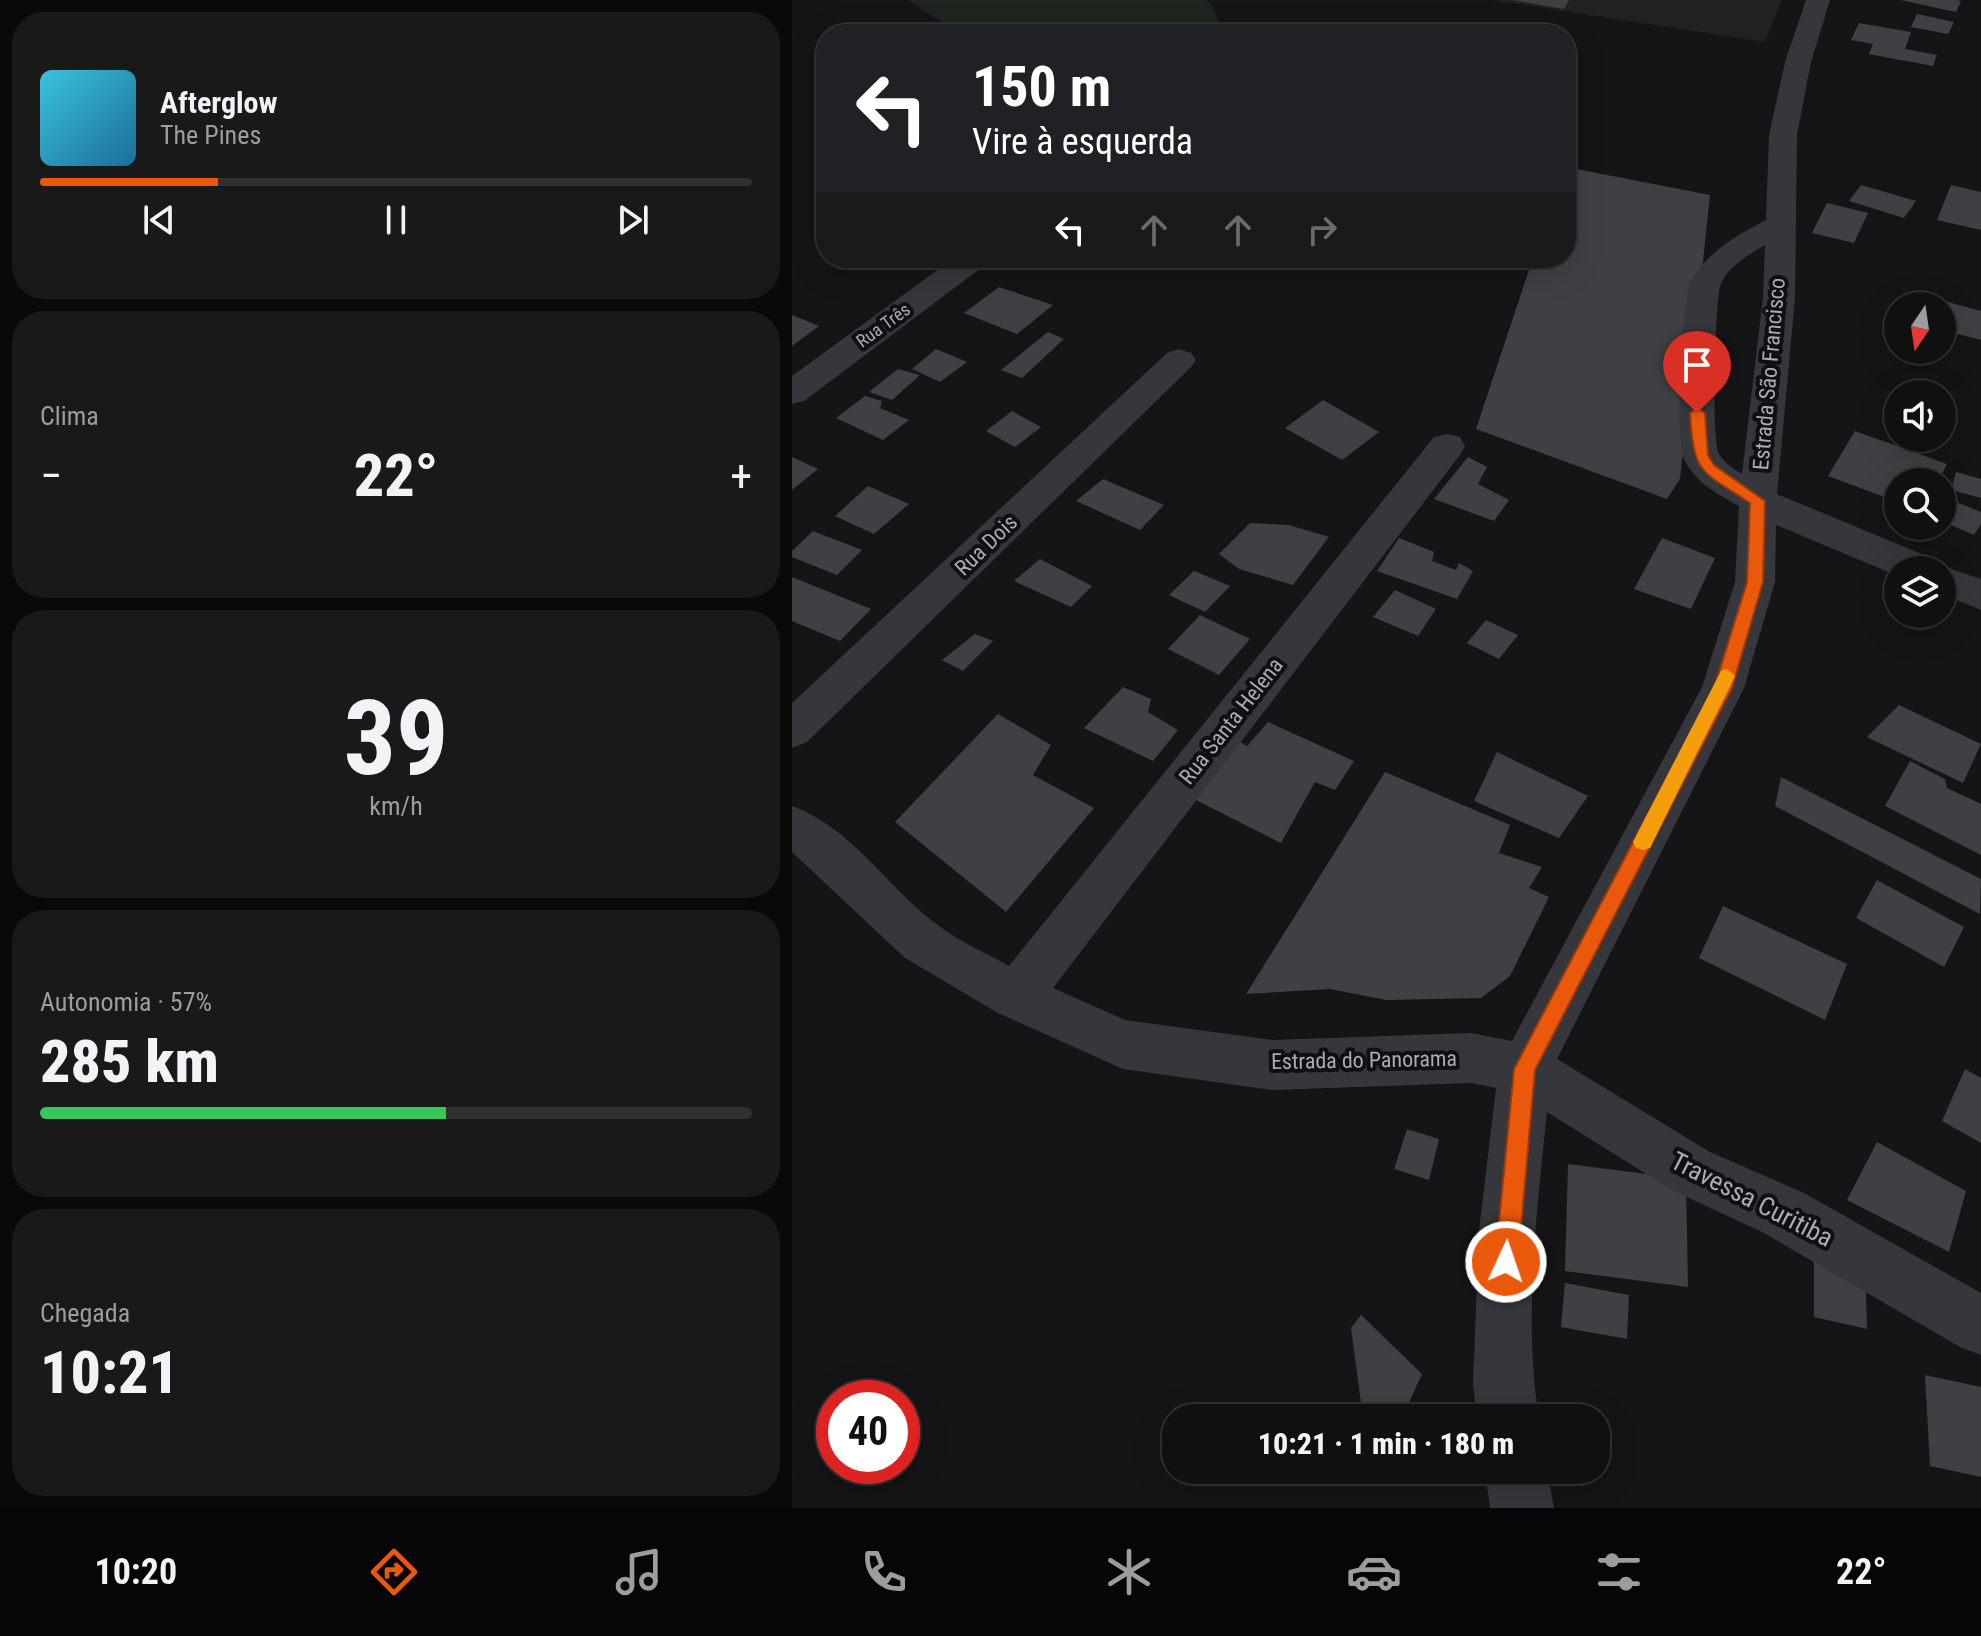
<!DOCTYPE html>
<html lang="pt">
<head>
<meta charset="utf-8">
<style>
  :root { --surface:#101011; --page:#19191a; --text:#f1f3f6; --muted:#9c9d9f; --line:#303031; --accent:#ea580c }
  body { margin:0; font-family:"Roboto Condensed",sans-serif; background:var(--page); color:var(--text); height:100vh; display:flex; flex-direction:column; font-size:30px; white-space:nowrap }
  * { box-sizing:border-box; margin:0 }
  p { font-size:26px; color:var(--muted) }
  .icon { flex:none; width:44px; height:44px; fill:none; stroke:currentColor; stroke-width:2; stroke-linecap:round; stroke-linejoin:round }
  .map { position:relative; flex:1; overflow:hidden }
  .drawer { display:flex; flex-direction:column; gap:12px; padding:12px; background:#090909; width:792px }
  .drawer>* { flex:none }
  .top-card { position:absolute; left:24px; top:24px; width:760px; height:244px; border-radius:32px; box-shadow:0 8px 32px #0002,0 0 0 2px var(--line); background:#202124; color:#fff; overflow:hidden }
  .needle { width:52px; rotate:193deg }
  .controls { position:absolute; left:1092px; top:292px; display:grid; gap:16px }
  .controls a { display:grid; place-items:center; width:72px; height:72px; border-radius:50%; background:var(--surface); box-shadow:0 8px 32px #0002,0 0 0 2px var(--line); font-size:40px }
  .speed { position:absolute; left:24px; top:1380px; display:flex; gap:16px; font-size:40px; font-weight:700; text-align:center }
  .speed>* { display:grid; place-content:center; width:104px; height:104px; border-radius:50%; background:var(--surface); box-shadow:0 8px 32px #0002,0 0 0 2px var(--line); line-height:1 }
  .speed .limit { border:12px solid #d22; background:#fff; color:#111 }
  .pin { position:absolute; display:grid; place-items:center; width:68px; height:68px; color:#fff; margin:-82px -34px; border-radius:50% 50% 50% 0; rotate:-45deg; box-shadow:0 0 8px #0007 }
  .pin .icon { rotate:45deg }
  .me { position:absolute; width:88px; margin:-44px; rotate:3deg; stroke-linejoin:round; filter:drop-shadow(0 0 6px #0008) }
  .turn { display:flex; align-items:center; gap:28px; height:168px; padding:0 24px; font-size:36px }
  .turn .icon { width:104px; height:104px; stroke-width:2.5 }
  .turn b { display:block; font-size:56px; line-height:68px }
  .lanes { display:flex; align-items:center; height:76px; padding:0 24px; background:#0003; justify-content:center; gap:40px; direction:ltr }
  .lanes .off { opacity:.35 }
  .big { font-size:60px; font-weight:800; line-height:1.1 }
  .drawer .card { flex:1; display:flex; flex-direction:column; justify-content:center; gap:12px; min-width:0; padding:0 28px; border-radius:32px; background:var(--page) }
  .drawer .dial { align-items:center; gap:0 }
  .dial b { font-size:104px; line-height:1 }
  .song { display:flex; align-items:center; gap:24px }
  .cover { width:96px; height:96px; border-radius:12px; background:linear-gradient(135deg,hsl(190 70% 55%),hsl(200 70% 35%)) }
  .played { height:8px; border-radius:4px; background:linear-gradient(90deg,var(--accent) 25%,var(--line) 25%) }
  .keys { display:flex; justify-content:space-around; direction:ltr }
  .heat { display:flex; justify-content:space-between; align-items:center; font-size:44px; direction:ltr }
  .charge { height:12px; border-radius:6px; background:linear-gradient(90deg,#34c759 57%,var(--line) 0) }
  .trip { position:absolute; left:370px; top:1404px; width:448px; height:80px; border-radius:32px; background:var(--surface); box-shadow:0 8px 32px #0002,0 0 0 2px var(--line); font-weight:800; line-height:80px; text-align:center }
  .menu { display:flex; height:128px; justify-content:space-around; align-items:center; background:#060607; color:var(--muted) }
  .menu .icon { width:56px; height:56px }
  .menu .current { color:var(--accent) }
  .menu b { font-size:36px; color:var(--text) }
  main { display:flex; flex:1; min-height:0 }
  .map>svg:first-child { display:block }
  .built { fill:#212124 }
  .green { fill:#1d251e }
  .building { fill:#3f4044 }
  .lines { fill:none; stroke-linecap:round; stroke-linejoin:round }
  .minor { fill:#36373c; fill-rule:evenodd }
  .route { fill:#ea580c; stroke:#983908; stroke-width:2 }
  .slow { fill:#f59e0b }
  .labels { text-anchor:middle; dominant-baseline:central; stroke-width:8; stroke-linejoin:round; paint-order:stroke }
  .far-street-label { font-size:18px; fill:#a7acb7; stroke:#101012 }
  .street-label { font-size:22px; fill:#a7acb7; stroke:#101012 }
  .near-street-label { font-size:26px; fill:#a7acb7; stroke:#101012 }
</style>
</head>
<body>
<main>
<section class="drawer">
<div class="card">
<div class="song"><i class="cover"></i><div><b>Afterglow</b><p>The Pines</p></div></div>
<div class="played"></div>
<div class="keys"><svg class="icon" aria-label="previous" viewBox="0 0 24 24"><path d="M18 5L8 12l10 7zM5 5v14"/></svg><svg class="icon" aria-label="pause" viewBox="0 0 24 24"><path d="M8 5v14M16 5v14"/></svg><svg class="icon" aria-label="next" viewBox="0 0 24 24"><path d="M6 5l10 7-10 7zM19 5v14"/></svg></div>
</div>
<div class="card"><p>Clima</p>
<div class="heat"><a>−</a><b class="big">22°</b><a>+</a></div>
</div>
<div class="card dial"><b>39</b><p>km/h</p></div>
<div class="card"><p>Autonomia · 57%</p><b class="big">285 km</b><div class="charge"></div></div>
<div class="card"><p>Chegada</p><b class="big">10:21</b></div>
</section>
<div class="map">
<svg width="1189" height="1508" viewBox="0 0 1189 1508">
  <rect width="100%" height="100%" fill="#151517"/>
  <path class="built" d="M699 0H990L973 42Z"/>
  <path class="green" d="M115 0H414L421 7 432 34H169Z"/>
  <g class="building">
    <path d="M721 0H777L772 9Z"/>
    <path d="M1108 0H1164L1169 1 1164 12Z"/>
    <path d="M1125 14 1162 22 1156 34 1119 27Z"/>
    <path d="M1067 23 1119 32 1113 49 1145 55 1141 66 1077 54 1081 44 1059 40Z"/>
    <path d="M774 167 918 195 888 479 875 499 684 429 741 258H774Z"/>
    <path d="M1069 185 1124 201 1112 218 1057 201Z"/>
    <path d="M1159 185 1189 192V230L1145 220Z"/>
    <path d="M1035 203 1076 213 1062 243 1020 233Z"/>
    <path d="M207 287 261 305 225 334 172 313Z"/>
    <path d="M1120 292 1189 311V340L1150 330V306H1116Z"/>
    <path d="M0 315 27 326 0 346Z"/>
    <path d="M256 332 272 339 230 378 209 370Z"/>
    <path d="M144 349 175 362 148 382 120 369Z"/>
    <path d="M106 369 128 375 100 400 77 392Z"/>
    <path d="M73 396 90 401 88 408 117 420 91 440 44 418Z"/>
    <path d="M531 400 587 432 550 460 493 428Z"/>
    <path d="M220 411 249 427 223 447 194 431Z"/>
    <path d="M1063 431 1155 464 1146 482H1106V502L1036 476Z"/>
    <path d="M0 457 26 469 0 490Z"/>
    <path d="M676 457 695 467 686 484 717 500 702 521 642 499Z"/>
    <path d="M1164 472 1189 479V498L1159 490Z"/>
    <path d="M311 479 372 505 348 530 284 501Z"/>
    <path d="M76 486 117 504 82 534 43 516Z"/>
    <path d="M1157 499 1189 512V524L1182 535 1150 521V509Z"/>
    <path d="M458 523 497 525 537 537 501 585 447 569 427 554Z"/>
    <path d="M21 531 70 550 45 575 0 557V551Z"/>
    <path d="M607 538 642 552 640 561 664 570 667 563 681 571 665 599 585 571Z"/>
    <path d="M870 538 923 558 899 609 842 589Z"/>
    <path d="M248 559 300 586 279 607 222 581Z"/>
    <path d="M402 571 438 586 413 612 377 595Z"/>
    <path d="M0 577 79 609 48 641 0 621Z"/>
    <path d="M603 590 644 609 626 636 581 617Z"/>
    <path d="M408 615 458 639 427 675 376 649Z"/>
    <path d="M694 620 726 635 707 659 675 643Z"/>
    <path d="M183 634 201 641 171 671 150 660Z"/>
    <path d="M331 687 359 699 356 712 386 730 361 761 292 728Z"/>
    <path d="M1107 705 1189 744 1171 783 1075 737Z"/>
    <path d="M206 714 259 745 241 775 302 808 214 912 103 822Z"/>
    <path d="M476 722 562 761 543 790 523 782 489 843 388 792 436 734 455 746Z"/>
    <path d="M705 752 796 796 767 838 682 801Z"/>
    <path d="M1118 761 1153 779 1155 788 1189 804V855L1093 806Z"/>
    <path d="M593 772 718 825 707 853 750 867 737 888 757 897 718 976 689 998 594 1000 538 989 454 994Z"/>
    <path d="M989 777 1189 879 1188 914 983 806Z"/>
    <path d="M1085 880 1172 927 1152 967 1064 918Z"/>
    <path d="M931 906 1055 964 1033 1020 907 958Z"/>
    <path d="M1173 1069 1189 1078V1143L1150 1121Z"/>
    <path d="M615 1129 647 1139 637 1180 602 1169Z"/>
    <path d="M1085 1142 1174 1191 1157 1252 1055 1200Z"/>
    <path d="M776 1164 894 1179 896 1287 773 1271Z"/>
    <path d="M1022 1256 1073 1268 1075 1329 1022 1317Z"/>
    <path d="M773 1283 837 1295 835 1339 769 1327Z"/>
    <path d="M569 1315 630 1374 610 1418H571L559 1328Z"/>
    <path d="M1133 1375 1189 1387V1477L1138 1466Z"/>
  </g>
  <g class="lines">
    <g class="minor">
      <path d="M1014 0H1038L1019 62 1005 135 1003 298 985 494 1144 560 1147 565 1189 579V610L1150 594V570H1106V576L984 525 983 582 952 688 765 1059 918 1152 1012 1193 1189 1293V1355L1168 1347 972 1233 880 1190 755 1112C745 1209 731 1321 747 1418H685L681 1384 687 1231 704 1088 679 1083 480 1090 331 1069 206 1013 113 958 0 852V806C61 828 97 890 147 926 168 942 194 953 217 966L642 437 655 434 668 437 673 446 668 455 261 988 333 1020 480 1040 679 1033 720 1041 910 687 943 582 947 506C926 495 902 481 892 459 883 440 890 298 899 281 916 251 944 236 974 220L977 135 993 62ZM973 245 971 298 950 474C942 469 932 463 927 454 919 441 923 305 928 287 933 268 958 254 973 245Z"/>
      <path d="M162 258H198L193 265 12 401 0 404V376Z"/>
      <path d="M387 349 399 353 404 360 399 367 15 742 0 748V703L375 353Z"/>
      <path d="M693 1470H755L762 1508H698Z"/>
    </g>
  </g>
  <path class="route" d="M905 408 913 413 916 455 922 465 973 501 971 582 940 688 743 1070 726 1262 723 1270 714 1274 706 1270 703 1262 722 1069 922 688 955 582 958 503C908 470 902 475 898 413Z"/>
  <path class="slow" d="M935 669 943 676 858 848 851 850 844 848 841 842 844 836 929 671Z"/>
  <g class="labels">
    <g class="far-street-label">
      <text transform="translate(91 325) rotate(-36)">Rua Três</text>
    </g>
    <g class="street-label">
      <text transform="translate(977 374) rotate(-85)">Estrada São Francisco</text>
      <text transform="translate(194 545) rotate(-44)">Rua Dois</text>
      <text transform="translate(439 721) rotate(-52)">Rua Santa Helena</text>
      <text transform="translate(572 1060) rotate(-1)">Estrada do Panorama</text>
    </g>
    <g class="near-street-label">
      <text transform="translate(960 1199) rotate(27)">Travessa Curitiba</text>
    </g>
  </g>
</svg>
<div class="controls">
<a><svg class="needle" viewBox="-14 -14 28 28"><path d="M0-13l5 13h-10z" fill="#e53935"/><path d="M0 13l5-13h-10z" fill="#9c9d9f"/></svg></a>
<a><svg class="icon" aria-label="sound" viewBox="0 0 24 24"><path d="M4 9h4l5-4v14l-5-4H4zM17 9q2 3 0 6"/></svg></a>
<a><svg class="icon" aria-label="search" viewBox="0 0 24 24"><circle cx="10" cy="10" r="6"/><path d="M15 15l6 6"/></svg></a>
<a><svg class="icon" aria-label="layers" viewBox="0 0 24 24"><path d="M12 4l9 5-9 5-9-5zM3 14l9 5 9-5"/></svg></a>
</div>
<div class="speed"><div class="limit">40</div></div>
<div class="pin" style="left:905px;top:413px;background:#d93025"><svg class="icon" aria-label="arrive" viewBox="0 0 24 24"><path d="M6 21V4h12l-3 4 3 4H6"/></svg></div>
<svg class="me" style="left:714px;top:1262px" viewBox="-20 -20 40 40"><circle r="17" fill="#ea580c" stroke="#fff" stroke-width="3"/><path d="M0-11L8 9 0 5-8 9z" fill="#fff"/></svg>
<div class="trip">10:21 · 1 min · 180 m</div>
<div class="top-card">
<div class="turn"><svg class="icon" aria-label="left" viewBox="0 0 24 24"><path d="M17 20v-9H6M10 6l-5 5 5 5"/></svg><div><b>150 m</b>Vire à esquerda</div></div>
<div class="lanes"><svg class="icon" aria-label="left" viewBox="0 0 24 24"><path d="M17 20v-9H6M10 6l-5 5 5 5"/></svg><svg class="icon off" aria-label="ahead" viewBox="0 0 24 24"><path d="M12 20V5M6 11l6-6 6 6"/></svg><svg class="icon off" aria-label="ahead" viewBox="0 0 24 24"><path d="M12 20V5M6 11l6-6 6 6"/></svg><svg class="icon off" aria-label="right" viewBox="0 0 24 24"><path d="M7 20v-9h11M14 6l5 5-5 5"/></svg></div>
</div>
</div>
</main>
<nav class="menu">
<b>10:20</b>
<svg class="icon current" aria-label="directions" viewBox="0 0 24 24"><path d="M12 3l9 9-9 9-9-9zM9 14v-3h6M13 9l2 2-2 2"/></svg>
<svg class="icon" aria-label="music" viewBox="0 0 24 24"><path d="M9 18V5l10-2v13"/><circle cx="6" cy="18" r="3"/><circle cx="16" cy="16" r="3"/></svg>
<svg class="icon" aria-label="phone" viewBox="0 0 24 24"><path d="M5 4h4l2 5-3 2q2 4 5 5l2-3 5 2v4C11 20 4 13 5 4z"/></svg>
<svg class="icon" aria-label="climate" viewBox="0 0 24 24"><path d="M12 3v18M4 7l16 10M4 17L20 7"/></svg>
<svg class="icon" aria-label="car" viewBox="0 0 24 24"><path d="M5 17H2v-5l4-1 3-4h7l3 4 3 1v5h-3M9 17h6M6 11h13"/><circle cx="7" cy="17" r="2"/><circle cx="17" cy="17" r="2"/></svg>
<svg class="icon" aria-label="filters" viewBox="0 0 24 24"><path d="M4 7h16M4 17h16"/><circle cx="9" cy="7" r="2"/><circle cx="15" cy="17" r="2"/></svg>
<b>22°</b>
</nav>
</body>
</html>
